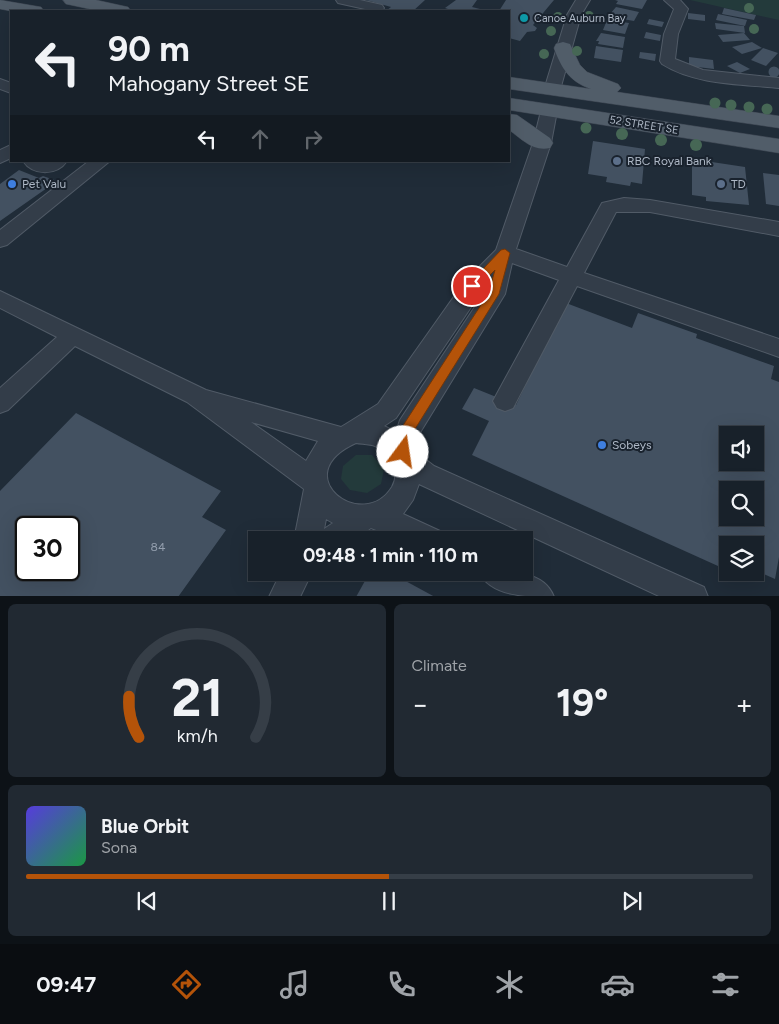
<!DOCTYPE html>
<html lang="en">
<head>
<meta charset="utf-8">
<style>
  :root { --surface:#18212a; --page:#212932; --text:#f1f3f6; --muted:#9fa3a8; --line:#363e47; --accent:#b45309 }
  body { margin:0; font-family:Figtree,sans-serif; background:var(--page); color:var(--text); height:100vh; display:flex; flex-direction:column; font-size:19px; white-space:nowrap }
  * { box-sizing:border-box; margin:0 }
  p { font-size:16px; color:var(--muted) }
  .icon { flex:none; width:28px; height:28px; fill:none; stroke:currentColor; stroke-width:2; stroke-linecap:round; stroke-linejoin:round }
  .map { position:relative; height:596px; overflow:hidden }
  .sheet { display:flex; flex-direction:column; gap:8px; padding:8px; background:#0d1217; flex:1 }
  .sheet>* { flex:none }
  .top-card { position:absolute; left:10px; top:10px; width:500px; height:152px; border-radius:0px; box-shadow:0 5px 20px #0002,0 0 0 1px var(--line); background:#18212a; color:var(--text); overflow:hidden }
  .tools { position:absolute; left:719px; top:426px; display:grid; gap:10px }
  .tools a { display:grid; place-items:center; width:45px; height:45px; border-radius:0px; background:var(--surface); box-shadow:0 5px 20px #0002,0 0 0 1px var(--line); font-size:25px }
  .speed { position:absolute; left:15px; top:516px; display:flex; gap:10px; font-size:25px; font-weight:700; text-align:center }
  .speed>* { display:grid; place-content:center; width:65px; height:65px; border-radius:50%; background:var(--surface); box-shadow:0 5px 20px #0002,0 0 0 1px var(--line); line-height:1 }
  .speed .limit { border:2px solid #111; border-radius:8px; background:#fff; color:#111 }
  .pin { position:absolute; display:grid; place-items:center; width:42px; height:42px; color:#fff; margin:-21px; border:2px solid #fff; border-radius:50%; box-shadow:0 1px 5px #0007 }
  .me { position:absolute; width:55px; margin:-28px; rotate:14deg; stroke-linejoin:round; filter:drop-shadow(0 0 4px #0008) }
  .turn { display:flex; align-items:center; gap:18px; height:105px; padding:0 15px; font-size:22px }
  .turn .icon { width:65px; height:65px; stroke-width:2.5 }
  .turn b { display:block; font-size:35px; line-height:42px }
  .lanes { display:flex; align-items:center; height:48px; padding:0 15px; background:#0003; justify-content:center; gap:25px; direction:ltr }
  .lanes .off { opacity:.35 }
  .big { font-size:38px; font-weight:700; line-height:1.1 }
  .sheet .widget { flex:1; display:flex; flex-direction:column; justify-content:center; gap:8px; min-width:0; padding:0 18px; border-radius:8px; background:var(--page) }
  .sheet .dial { align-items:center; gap:0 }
  .dial svg { height:130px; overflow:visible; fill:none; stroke:var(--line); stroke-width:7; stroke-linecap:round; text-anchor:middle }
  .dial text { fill:var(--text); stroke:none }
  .song { display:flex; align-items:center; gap:15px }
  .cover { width:60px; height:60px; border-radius:8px; background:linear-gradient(135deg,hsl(250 70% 55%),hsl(140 70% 35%)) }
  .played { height:5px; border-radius:2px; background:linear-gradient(90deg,var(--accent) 50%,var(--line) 50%) }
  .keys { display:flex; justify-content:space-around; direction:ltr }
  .heat { display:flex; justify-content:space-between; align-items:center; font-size:28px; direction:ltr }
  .sheet .tiles { flex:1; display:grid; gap:8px; grid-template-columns:1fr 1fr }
  .widget:last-child { grid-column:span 2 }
  .trip { position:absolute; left:248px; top:531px; width:285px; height:50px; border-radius:0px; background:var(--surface); box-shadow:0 5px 20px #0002,0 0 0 1px var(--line); font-weight:700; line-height:50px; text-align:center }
  .menu { display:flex; height:80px; justify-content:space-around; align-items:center; background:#0a0d11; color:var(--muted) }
  .menu .icon { width:35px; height:35px }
  .menu .on { color:var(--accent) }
  .menu b { font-size:22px; color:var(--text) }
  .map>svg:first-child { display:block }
  .green { fill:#233a3b }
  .building { fill:#435161; fill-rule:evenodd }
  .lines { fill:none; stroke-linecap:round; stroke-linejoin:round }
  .minor-casing { stroke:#515b67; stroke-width:2 }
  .major-casing { stroke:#3d4652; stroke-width:1 }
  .minor { fill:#333d49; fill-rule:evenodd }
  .major { fill:#515d69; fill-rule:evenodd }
  .tree { fill:#466755 }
  .route { fill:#b45309; stroke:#753606 }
  .culture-dot { fill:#0f9aa8; stroke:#19222d; stroke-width:2 }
  .service-dot { fill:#5c6f8a; stroke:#19222d; stroke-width:2 }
  .shop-dot { fill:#3f7fe0; stroke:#19222d; stroke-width:2 }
  .labels { text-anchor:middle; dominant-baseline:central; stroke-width:4; stroke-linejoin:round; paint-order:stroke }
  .far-poi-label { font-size:11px; fill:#aeb8c6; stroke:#19222d; text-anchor:start }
  .far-street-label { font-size:11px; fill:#aeb8c6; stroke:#19222d }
  .poi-label { font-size:12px; fill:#aeb8c6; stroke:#19222d; text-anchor:start }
  .near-number-label { font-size:12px; fill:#939ead }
</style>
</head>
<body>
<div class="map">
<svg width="779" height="597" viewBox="0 0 779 597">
  <rect width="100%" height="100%" fill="#202c38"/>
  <g class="green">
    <path d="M690 0H779V20Z"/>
    <path d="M356 455H372L384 469 381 484 367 493 350 490 341 479 343 466Z"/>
  </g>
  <g class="building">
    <path d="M366 0H425L413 11H386L391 7Z"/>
    <path d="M456 0H477L472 7 488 11H445L448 9 445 8Z"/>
    <path d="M506 0H554L533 25 537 28 535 31 527 32 520 41 509 38V11H499Z"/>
    <path d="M615 0H647L642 9 616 4 618 1Z"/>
    <path d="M616 7 639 12 634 21 611 17 612 14H610Z"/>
    <path d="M724 8 756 15 754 20 722 14Z"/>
    <path d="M688 13 705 15V21L688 19Z"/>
    <path d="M718 14 747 20 745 26 716 20Z"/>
    <path d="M649 19 664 22 662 27 647 24Z"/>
    <path d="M607 20 629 23 625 34 603 30Z"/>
    <path d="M715 23 744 26 745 33 716 29Z"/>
    <path d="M646 32 661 35 660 41 644 38Z"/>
    <path d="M601 33 625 37 623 48 598 44 599 41H596Z"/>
    <path d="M744 33 750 40 723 42 718 35Z"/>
    <path d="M752 42 762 48 742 54 732 47Z"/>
    <path d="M596 46 623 50 621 62 594 58Z"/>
    <path d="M763 48 778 53 766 66 751 60Z"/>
    <path d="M640 52 656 54 655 61 639 58Z"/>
    <path d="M689 57 713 60 714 69 689 66Z"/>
    <path d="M737 62 750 69 740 73 727 66Z"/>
    <circle cx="774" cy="72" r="5.5"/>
    <path d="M593 141 645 149 642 184 631 182 630 186 606 182 607 177 588 174Z"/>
    <path d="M692 159 745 167 749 205 706 201V197L692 195Z"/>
    <path d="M19 170 39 178 43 176 57 181 0 221V184Z"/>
    <path d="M763 173 779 175V206L766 204Z"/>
    <path d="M566 303 632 328 638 313 697 334 696 338 774 366 771 379 779 382V557L775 579 755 570V545H728V558L720 554 718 566 472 455 489 421 462 409 474 388 516 405ZM728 435H755V462H728ZM728 490H755V518H728Z"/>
    <path d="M76 413 221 491 202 517 226 530 178 597H0V491ZM26 528H69V570H26Z"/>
    <path d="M370 572H389L435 597H356Z"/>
  </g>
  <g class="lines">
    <g class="minor-casing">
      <g id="minor">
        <path d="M336 0H360L382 5 384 8 382 11H374L338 3Z"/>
        <path d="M576 0H590L581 15 560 90 558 93H546L544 90 567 15Z"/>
        <path d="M664 0H680L688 9 678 34 675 59 703 70 779 78V88C741 84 695 85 662 64L660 61 664 34 674 9Z"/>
        <path d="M0 79 11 83V93L0 89Z"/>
        <path d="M549 106 557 111 551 143 516 249 567 267 602 203 624 198 650 200 779 222V236L650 212H616L584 273 779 339V357L577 286 513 408 505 411 497 408 493 401 559 280 512 263 505 294 421 431 416 452 434 466 704 587 708 597H661L419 484 413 500 403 514 440 531 444 540H402L371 528 354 540H294L304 489 187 402 75 346 8 410 0 413V388L57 337 0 308V291L206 390 341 427 346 424 378 404 465 281 496 250 533 143 541 111ZM486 285 484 293 400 420 396 432 384 426 396 418ZM251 422 318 441 306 461ZM356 443C362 444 370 444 375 446 391 452 401 471 392 487 363 534 285 475 356 443ZM326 519 333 523 324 529Z"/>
        <path d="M11 145V158L0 163V150Z"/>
        <path d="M23 161H67C57 176 33 176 23 161Z"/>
        <path d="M89 161H110L7 245 0 247V230Z"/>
        <path d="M281 572H312L300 597H269Z"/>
        <path d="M479 572C505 572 543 568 554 597 529 597 491 597 479 572Z"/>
      </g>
    </g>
    <g class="major-casing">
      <g id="major">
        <path d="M0 0 41 7 44 11H11L0 9Z"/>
        <path d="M63 0H96L128 7 131 11H99L66 4Z"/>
        <path d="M563 42 570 44 580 65 587 72 618 84 621 88 617 92 779 116V128L509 89V77L591 89C570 82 561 68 554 48L556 44Z"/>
        <path d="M509 98 779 139V153L509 110Z"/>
        <path d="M509 114 517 115 550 138 553 143 550 148C533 152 522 139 509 130Z"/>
      </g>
    </g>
    <use href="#minor" class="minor"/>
    <use href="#major" class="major"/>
  </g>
  <g class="tree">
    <circle cx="749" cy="8" r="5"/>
    <circle cx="589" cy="16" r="5"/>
    <circle cx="558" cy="17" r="5"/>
    <circle cx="754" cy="29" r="5"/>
    <circle cx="551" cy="31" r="5"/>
    <circle cx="577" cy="51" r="5"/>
    <circle cx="544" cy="54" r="5"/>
    <circle cx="715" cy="103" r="5.5"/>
    <circle cx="731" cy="105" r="5.5"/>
    <circle cx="749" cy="107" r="5.5"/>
    <circle cx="767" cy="109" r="5.5"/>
    <circle cx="586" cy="128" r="5.5"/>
    <circle cx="622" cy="134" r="6"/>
    <circle cx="661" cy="140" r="6"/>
    <circle cx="696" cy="145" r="6"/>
  </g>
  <path class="route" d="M505 249 510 253 499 294 415 429 407 456 403 458 398 456 396 452 404 424 488 294 495 270 476 289 472 290 467 286 501 250Z"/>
  <circle class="culture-dot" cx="524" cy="18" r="5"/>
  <g class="service-dot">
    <circle cx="617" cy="161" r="5"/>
    <circle cx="721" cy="184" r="5"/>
  </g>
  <g class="shop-dot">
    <circle cx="12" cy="184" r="5"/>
    <circle cx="602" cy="445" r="5"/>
  </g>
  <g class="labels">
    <g class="far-poi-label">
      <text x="534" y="18">Canoe Auburn Bay</text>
    </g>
    <g class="far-street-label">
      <text transform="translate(644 125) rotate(9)">52 STREET SE</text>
    </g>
    <g class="poi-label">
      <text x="627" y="161">RBC Royal Bank</text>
      <text x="22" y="184">Pet Valu</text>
      <text x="731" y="184">TD</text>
      <text x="612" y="445">Sobeys</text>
    </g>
    <g class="near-number-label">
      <text x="158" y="547">84</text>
    </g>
  </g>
</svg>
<div class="tools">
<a><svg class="icon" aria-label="sound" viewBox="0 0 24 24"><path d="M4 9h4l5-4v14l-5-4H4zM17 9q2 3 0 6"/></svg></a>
<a><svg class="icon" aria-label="search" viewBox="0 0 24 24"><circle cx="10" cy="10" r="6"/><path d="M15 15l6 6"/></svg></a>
<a><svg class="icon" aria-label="layers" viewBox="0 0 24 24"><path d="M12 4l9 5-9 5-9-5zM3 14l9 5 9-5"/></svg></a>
</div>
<div class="speed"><div class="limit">30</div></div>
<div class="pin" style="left:472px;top:286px;background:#d93025"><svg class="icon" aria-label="arrive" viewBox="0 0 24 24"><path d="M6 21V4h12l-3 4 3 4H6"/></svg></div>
<svg class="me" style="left:403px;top:452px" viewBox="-20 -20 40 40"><circle r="19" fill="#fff"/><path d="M0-13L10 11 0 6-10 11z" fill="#b45309"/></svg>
<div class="trip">09:48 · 1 min · 110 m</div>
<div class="top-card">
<div class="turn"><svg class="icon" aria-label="left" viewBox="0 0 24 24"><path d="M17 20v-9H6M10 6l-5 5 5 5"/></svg><div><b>90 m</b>Mahogany Street SE</div></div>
<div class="lanes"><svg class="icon" aria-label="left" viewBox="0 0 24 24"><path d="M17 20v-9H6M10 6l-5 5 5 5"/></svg><svg class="icon off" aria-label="ahead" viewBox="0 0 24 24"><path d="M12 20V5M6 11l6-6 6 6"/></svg><svg class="icon off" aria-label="right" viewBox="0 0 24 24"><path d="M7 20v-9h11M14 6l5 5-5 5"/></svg></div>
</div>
</div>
<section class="sheet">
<div class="tiles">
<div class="widget dial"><svg viewBox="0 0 100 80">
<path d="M14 69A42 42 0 1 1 86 69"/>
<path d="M14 69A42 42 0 0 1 8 44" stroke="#b45309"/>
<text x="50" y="56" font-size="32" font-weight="700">21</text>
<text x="50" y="72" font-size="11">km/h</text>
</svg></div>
<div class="widget"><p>Climate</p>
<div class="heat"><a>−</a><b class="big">19°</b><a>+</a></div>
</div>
<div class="widget">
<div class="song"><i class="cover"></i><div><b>Blue Orbit</b><p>Sona</p></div></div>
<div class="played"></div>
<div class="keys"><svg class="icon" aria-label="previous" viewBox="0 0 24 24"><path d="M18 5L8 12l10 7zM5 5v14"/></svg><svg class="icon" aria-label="pause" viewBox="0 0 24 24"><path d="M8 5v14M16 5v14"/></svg><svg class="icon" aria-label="next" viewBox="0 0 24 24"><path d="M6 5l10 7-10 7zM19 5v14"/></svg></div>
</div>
</div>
</section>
<nav class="menu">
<b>09:47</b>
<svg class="icon on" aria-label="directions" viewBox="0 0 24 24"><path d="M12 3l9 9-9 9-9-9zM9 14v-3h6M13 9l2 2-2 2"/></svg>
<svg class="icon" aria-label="music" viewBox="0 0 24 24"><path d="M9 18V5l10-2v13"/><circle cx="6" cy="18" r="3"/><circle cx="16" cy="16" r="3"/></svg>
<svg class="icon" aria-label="phone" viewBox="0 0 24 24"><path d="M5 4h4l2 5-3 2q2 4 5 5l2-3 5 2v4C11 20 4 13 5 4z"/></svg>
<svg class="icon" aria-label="climate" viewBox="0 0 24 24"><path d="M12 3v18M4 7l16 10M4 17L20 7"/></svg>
<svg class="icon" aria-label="car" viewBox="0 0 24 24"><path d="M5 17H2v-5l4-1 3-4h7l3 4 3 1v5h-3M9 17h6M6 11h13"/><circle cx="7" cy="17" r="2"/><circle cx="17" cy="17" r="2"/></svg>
<svg class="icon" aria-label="filters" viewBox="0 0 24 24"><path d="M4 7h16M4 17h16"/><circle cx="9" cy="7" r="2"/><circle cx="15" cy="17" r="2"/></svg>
</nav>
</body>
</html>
